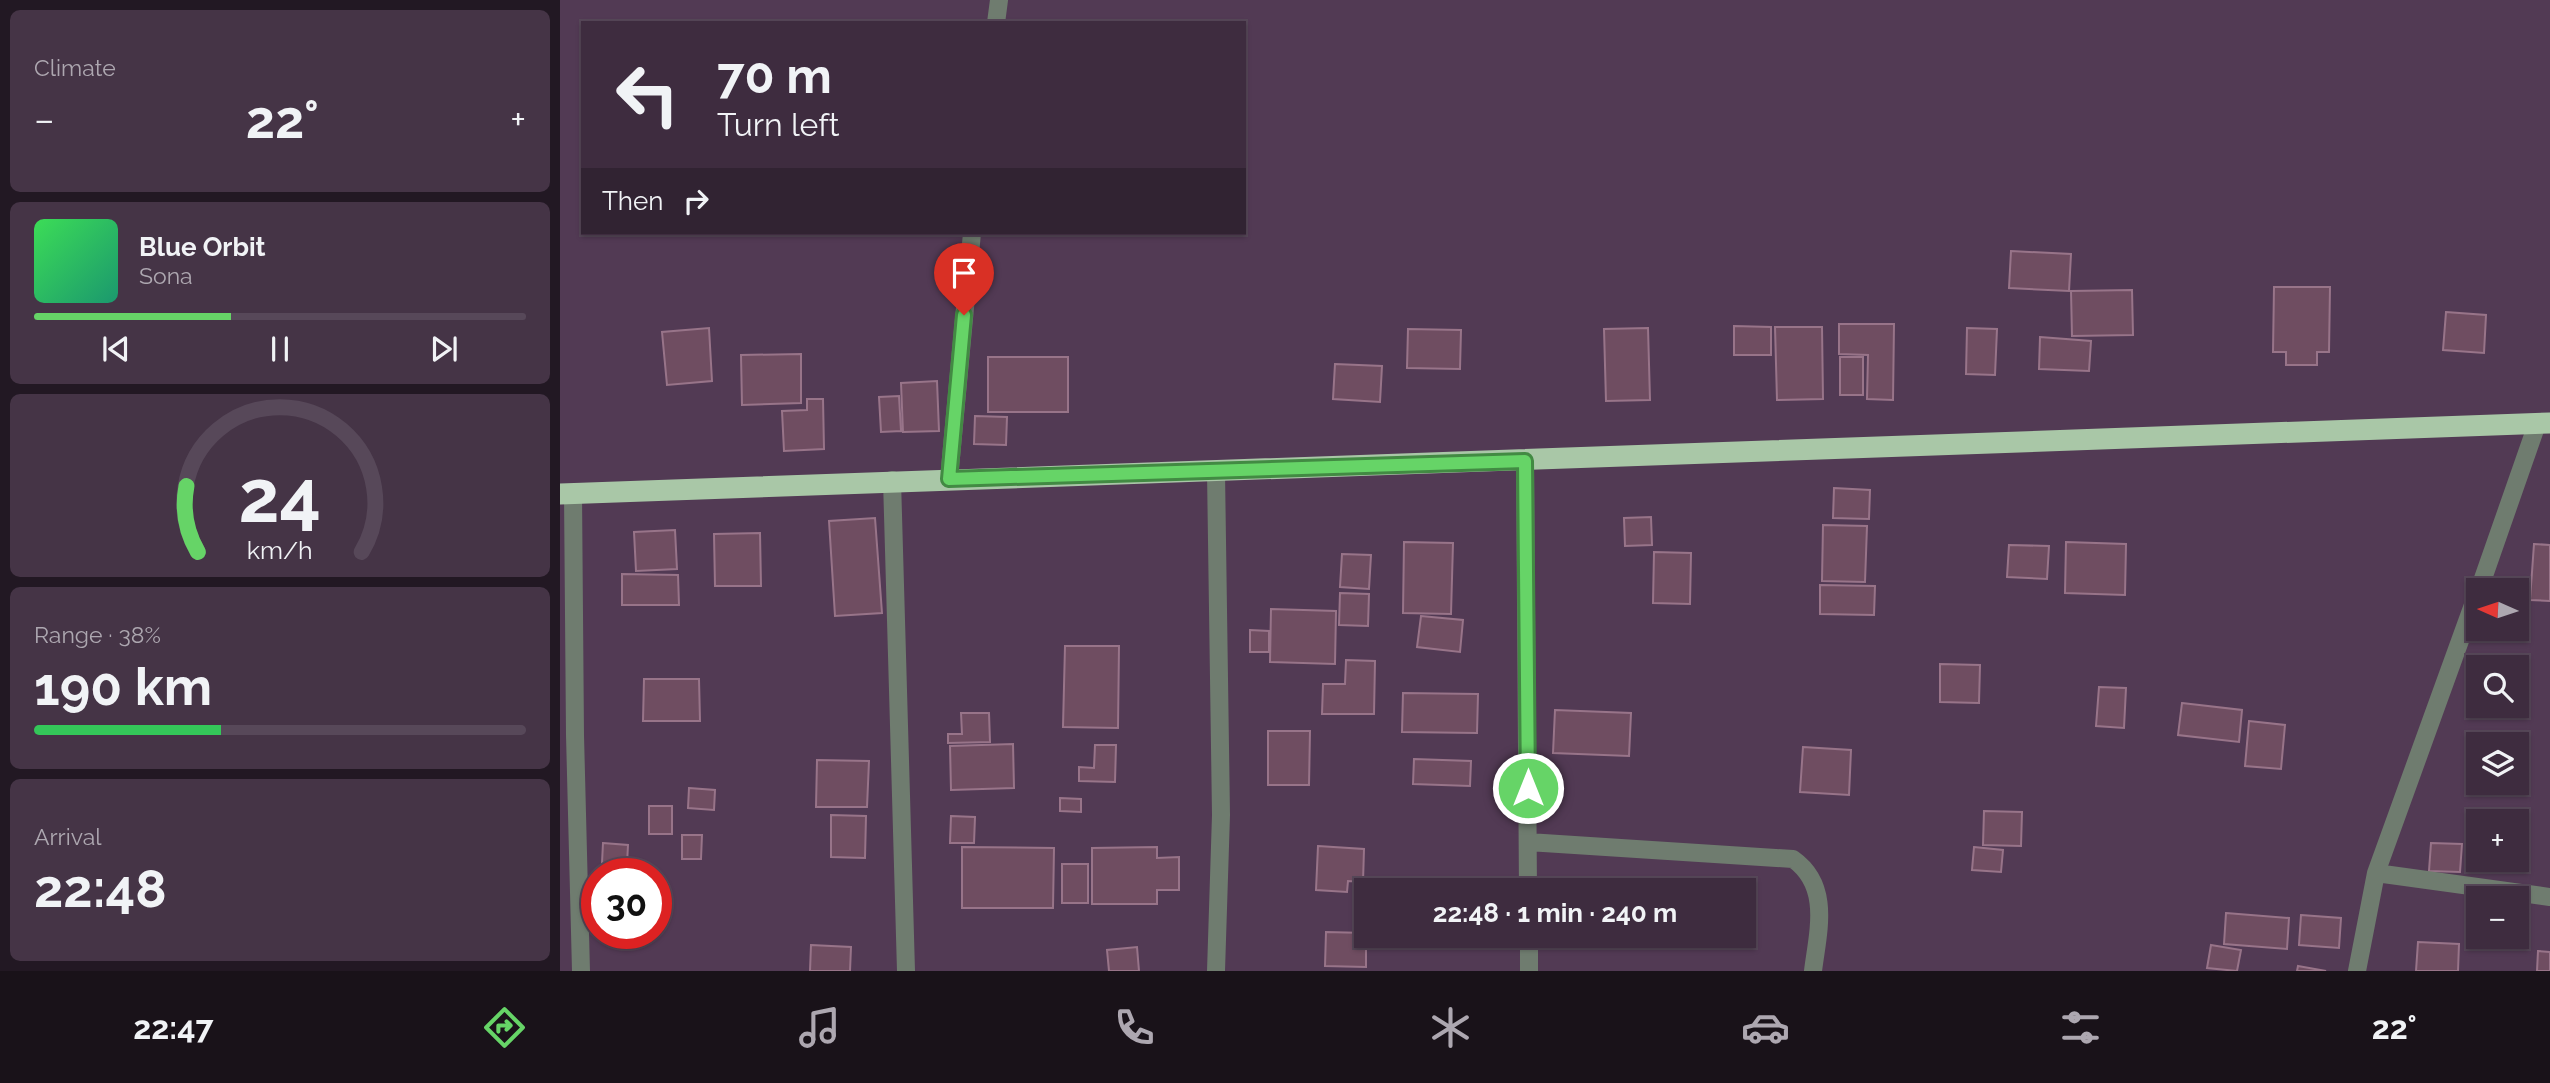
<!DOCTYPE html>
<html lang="en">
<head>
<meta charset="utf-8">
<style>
  :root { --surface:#3e2c3f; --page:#453446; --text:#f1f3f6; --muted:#ada7b0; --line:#574859; --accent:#66d467 }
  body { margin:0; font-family:Raleway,sans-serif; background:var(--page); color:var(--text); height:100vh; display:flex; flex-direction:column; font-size:26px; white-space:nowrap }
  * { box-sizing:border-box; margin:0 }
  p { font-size:23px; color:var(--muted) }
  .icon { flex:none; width:38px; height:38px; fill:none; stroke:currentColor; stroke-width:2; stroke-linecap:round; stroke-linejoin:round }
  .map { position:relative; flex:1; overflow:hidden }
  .panel { display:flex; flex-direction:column; gap:10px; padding:10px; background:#221823; width:560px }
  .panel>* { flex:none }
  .guide { position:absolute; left:21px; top:21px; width:665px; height:214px; border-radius:0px; box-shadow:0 2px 5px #0004,0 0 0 2px var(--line); background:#3e2c3f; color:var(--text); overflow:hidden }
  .needle { width:46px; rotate:273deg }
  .tools { position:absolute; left:1906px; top:578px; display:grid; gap:14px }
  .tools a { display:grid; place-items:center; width:63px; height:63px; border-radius:0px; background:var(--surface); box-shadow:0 2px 5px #0004,0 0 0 2px var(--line); font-size:35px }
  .speed { position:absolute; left:21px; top:858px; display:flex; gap:14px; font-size:35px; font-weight:700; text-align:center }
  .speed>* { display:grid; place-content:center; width:91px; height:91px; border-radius:50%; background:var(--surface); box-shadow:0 2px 5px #0004,0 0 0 2px var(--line); line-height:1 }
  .speed .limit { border:10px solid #d22; background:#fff; color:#111 }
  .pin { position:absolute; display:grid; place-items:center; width:60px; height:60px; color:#fff; margin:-72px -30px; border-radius:50% 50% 50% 0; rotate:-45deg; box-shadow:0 0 7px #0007 }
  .pin .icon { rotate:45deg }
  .me { position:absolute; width:77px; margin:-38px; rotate:0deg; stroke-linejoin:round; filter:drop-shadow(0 0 5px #0008) }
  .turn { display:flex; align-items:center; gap:24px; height:147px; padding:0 21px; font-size:32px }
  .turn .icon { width:91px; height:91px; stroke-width:2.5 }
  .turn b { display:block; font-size:49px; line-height:60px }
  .then { display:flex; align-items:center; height:66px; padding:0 21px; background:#0003; gap:14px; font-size:26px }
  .big { font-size:52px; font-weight:700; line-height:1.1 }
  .panel .widget { flex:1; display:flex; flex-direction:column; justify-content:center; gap:10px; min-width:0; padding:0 24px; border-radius:10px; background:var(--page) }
  .panel .dial { align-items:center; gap:0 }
  .dial svg { height:182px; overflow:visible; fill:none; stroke:var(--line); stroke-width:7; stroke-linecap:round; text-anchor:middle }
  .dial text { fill:var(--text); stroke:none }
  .song { display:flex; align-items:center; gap:21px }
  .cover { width:84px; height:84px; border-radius:10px; background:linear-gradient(135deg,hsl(130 70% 55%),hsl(160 70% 35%)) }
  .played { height:7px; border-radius:4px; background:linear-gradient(90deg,var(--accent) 40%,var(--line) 40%) }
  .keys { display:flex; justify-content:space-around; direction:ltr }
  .heat { display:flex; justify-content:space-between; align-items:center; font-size:38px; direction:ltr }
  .charge { height:10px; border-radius:5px; background:linear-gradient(90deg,#34c759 38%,var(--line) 0) }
  .trip { position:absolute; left:794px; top:878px; width:402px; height:70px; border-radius:0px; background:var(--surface); box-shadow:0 2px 5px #0004,0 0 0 2px var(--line); font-weight:700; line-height:70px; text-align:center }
  .dock { display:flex; height:112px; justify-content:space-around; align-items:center; background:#191219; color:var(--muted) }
  .dock .icon { width:49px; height:49px }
  .dock .active { color:var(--accent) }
  .dock b { font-size:32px; color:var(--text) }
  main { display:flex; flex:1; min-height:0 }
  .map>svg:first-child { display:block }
</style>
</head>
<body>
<main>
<section class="panel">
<div class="widget"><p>Climate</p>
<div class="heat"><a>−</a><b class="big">22°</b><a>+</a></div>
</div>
<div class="widget">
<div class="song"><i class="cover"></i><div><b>Blue Orbit</b><p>Sona</p></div></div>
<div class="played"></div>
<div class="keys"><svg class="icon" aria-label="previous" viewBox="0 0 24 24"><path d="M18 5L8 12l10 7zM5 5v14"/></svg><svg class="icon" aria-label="pause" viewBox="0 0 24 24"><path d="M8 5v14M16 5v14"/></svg><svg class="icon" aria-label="next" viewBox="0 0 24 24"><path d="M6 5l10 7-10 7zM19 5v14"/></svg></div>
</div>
<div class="widget dial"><svg viewBox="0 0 100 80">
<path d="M14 69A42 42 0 1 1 86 69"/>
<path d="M14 69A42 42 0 0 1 9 40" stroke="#66d467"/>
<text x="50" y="56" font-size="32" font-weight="700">24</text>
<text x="50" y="72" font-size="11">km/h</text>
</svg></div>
<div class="widget"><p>Range · 38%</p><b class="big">190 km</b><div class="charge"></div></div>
<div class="widget"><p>Arrival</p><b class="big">22:48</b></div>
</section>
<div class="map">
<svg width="1990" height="971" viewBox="0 0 1990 971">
  <rect width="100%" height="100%" fill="#523a54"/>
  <path fill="#6f4d61" stroke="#987489" stroke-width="2" d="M1451 251 1511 254 1509 291 1449 288Z
    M1714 287H1770L1769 352H1757V365H1726V352H1713Z
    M1572 290 1573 335 1512 336 1511 291Z
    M1886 312 1926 315 1924 353 1883 350Z
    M1279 324H1334L1333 400 1307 399 1308 355 1279 354Z
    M1174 326 1211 327V355H1174Z
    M1215 327H1262L1263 399 1217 400Z
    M149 328 152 381 107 385 102 332Z
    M1088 328 1090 400 1046 401 1044 329Z
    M1407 328 1437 329 1435 375 1406 374Z
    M848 329 901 330 900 369 847 368Z
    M1480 337 1531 341 1529 371 1479 369Z
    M241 354V403L182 405 181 355Z
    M428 357H508V412H428Z
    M1280 357H1303V395H1280Z
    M775 364 822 366 820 402 773 399Z
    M377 381 379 431 343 432 341 383Z
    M339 396 341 431 321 432 319 397Z
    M247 399H263L264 449 224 451 222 411 247 410Z
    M415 416 447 417 446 445 414 444Z
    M1274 488 1310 490 1309 519 1273 518Z
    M1091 517 1092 545 1065 546 1064 518Z
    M315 518 322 613 275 616 269 521Z
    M1263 525 1307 526 1305 582 1262 581Z
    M115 530 117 569 76 571 74 532Z
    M200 533 201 586H155L154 534Z
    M844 542 893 543 891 614 843 613Z
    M1506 542 1566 544 1565 595 1505 593Z
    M1974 544 1990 545V601L1970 600Z
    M1449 545 1489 546 1487 579 1447 577Z
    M1094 552 1131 553 1130 604 1093 603Z
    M782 554 811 555 809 589 780 587Z
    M62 574 118 575 119 605H62Z
    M1260 585 1315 586 1314 615 1260 614Z
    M780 593 809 594 808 626 779 625Z
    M711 609 776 611 775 664 710 662Z
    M861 616 903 620 900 652 857 647Z
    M690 630 709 631V652H690Z
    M505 646H559L558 728 503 727Z
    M786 660 815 661 814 714H762L763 684H785Z
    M1380 664 1420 665 1419 703 1380 702Z
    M84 679H139L140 721H83Z
    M1539 687 1566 688 1564 728 1536 726Z
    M843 693 918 694 917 733 842 732Z
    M1622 703 1682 710 1679 742 1618 735Z
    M995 710 1071 713 1069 756 993 753Z
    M401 713H429L430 742 388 743V734H402Z
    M1689 721 1725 725 1721 769 1685 766Z
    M708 731H750L749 785H708Z
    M453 744 454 788 391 790 390 746Z
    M535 745H556L555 782 519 781V767L534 768Z
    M1243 747 1291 750 1289 795 1240 792Z
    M854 759 911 761 910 786 853 784Z
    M257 760 309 761 307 807H256Z
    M129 788 155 790 154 810 128 808Z
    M500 798 521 799V812L500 811Z
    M89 806H112V834H89Z
    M1424 811 1462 812 1461 846 1423 845Z
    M271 815 306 816 305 858 271 857Z
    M391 816 415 817 414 843H390Z
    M122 835H142L141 859H122Z
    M43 843 68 845 67 864 42 863Z
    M1871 843 1902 844 1900 872 1869 871Z
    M758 846 804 849 803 882 788 881 787 892 756 890Z
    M402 847 494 848 493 908H402Z
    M597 847V858L619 857V890H597V904H532V848Z
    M1414 847 1443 850 1441 872 1412 870Z
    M502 864H528V903H502Z
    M1666 913 1729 918 1727 949 1664 944Z
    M1741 915 1781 918 1779 948 1739 945Z
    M766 932 806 933V967L765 966Z
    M1858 942 1899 944 1898 971H1856Z
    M251 945 291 947 290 971H250Z
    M1651 945 1681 950 1677 971 1647 968Z
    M577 947 579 971H549L547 950Z
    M1978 951 1990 952V971H1977Z
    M1738 966 1766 971H1737Z"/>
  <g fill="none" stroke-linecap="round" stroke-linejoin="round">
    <path stroke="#6f7c6f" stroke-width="18" d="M436 23 439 0
      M965 461 968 891
      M389 479 412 233
      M332 480 346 971
      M13 493 15 735 21 971
      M1919 590 1977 424
      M968 842 1233 859C1271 886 1258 931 1253 971
      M1816 873 1990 897
      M969 936V971
      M656 971 661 815 656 472
      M1797 971 1816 873 1918 591"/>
    <path stroke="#a9c7a7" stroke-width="21" d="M0 494 1990 423"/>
  </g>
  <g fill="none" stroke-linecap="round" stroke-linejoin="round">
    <defs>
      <path id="route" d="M404 315 389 479 965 461 968 788"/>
    </defs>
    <use href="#route" stroke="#428a43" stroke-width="18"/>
    <use href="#route" stroke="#66d467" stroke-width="12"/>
  </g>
</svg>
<div class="tools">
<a><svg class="needle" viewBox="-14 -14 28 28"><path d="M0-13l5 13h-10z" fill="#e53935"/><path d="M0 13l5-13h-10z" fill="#ada7b0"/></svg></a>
<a><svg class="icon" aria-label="search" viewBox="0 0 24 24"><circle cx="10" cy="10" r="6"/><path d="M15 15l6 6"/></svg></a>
<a><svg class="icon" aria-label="layers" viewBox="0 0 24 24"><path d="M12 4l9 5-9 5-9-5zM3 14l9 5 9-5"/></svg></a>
<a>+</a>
<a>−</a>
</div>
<div class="speed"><div class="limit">30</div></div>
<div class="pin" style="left:404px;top:315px;background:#d93025"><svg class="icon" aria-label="arrive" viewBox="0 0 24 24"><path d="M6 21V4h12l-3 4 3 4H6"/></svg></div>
<svg class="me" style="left:968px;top:788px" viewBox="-20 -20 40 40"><circle r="17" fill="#66d467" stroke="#fff" stroke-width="3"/><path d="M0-11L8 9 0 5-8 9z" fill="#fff"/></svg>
<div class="trip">22:48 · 1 min · 240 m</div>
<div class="guide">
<div class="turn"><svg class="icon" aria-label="left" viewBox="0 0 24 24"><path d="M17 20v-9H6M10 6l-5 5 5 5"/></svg><div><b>70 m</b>Turn left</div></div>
<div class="then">Then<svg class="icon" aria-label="right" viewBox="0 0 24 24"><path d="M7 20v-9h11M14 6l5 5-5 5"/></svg></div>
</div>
</div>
</main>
<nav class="dock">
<b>22:47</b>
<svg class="icon active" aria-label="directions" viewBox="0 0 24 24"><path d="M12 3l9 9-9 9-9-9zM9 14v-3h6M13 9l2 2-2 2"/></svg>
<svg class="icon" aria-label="music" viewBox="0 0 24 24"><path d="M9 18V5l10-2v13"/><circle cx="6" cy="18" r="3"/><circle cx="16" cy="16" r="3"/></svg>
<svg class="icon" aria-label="phone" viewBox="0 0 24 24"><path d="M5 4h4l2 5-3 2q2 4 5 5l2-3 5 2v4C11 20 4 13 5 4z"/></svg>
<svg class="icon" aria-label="climate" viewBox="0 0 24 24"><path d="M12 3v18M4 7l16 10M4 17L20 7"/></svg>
<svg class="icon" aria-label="car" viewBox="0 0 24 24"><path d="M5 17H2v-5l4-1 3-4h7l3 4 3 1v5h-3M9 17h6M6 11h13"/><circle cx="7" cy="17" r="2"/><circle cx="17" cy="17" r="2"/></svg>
<svg class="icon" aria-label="filters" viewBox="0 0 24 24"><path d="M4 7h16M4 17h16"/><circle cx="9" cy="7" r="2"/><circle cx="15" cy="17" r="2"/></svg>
<b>22°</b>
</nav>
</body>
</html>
